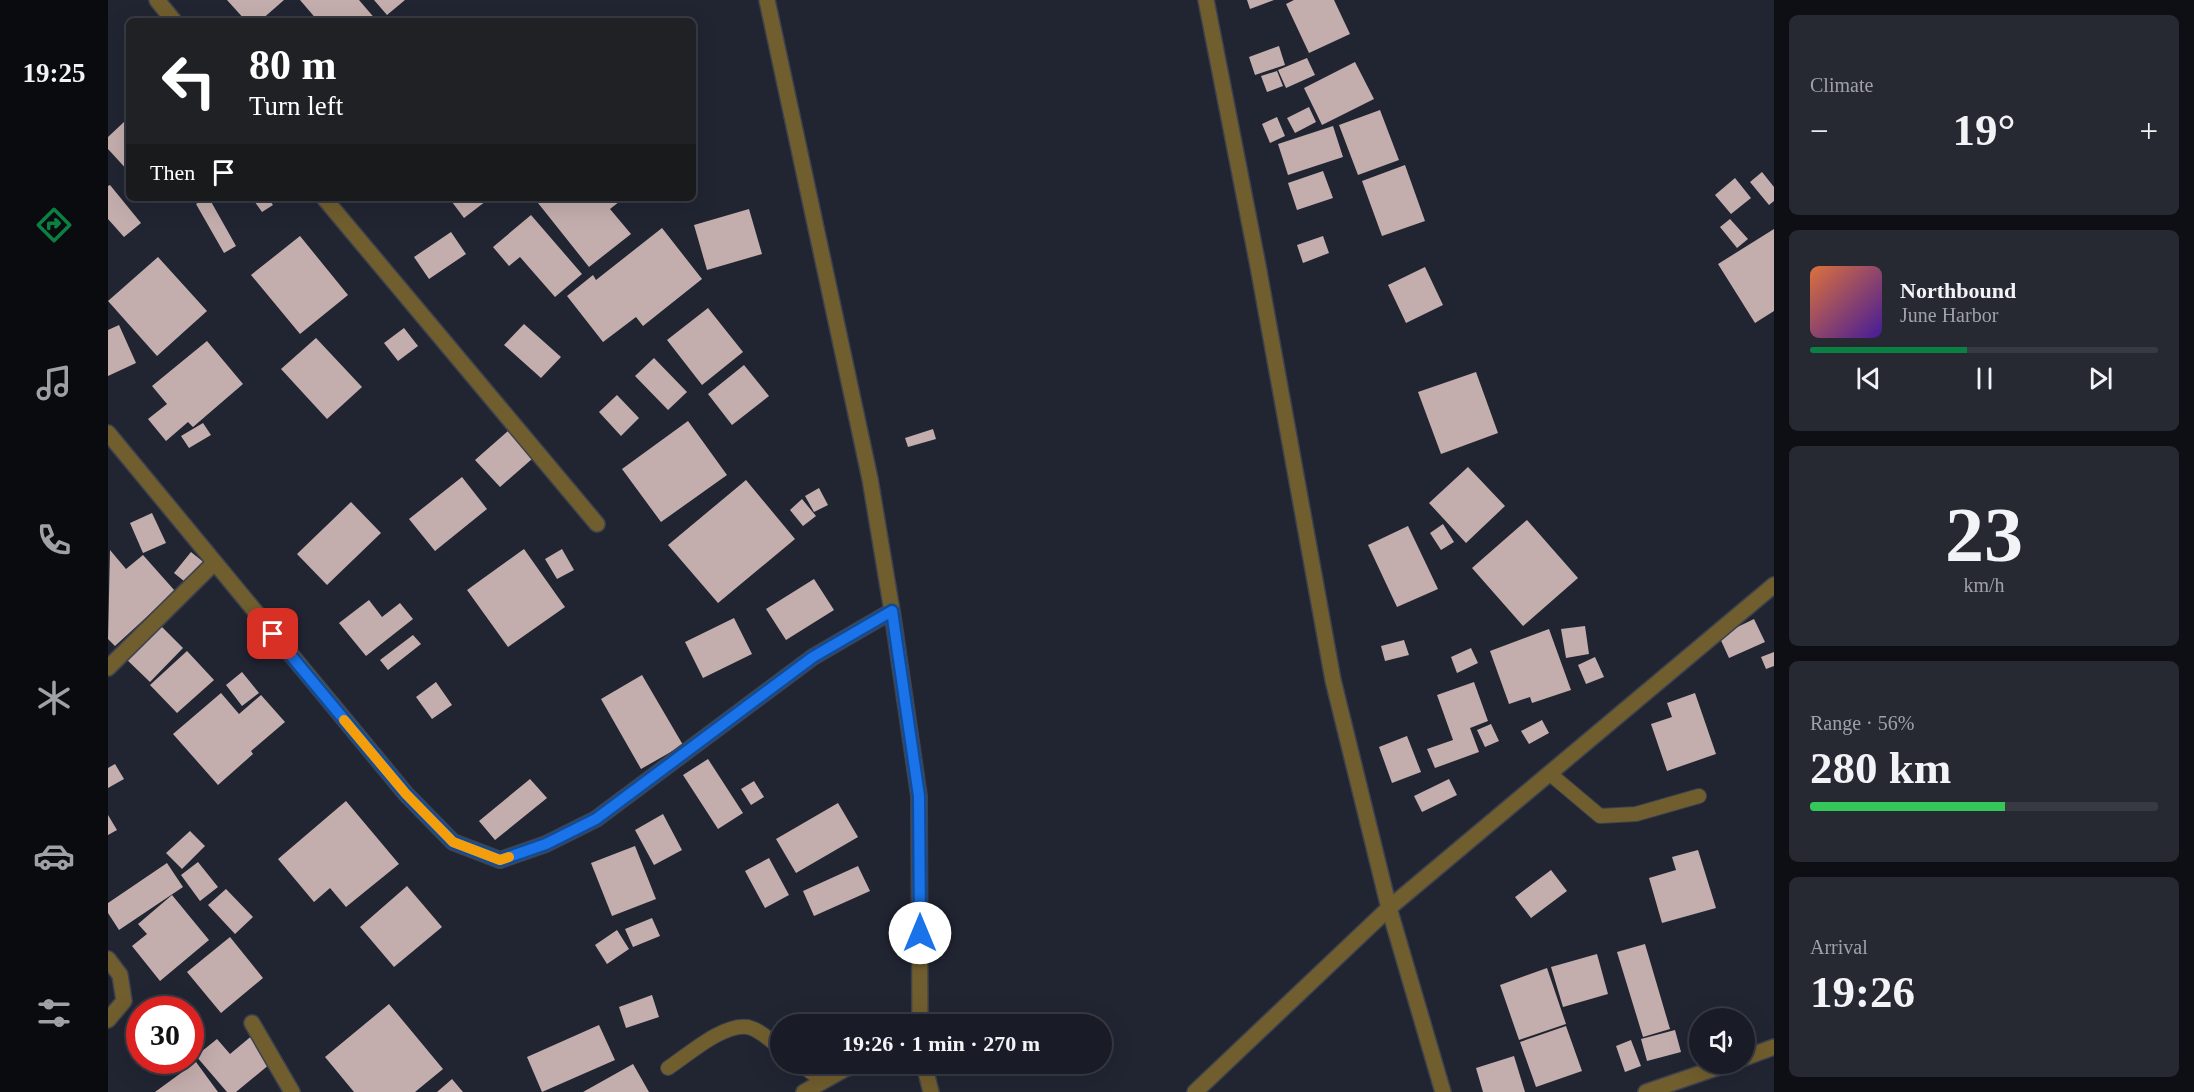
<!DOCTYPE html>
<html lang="en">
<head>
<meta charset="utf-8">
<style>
  :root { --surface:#191c26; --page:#262932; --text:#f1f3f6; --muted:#9fa1a7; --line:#373a43; --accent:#0b8043 }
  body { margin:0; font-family:Georgia,serif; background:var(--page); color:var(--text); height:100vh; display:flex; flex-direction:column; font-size:22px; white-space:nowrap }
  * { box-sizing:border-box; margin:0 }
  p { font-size:20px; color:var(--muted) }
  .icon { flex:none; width:33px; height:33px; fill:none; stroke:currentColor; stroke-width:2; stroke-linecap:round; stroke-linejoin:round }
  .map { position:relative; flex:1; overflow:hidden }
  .panel { display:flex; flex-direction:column; gap:15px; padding:15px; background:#0e0f15; width:420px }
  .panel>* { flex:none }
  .banner { position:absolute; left:18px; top:18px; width:570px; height:183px; border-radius:9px; box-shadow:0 6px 24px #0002,0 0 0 2px var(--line); background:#202124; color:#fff; overflow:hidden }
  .controls { position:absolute; left:1581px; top:1008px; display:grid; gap:12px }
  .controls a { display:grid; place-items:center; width:66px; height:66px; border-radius:50%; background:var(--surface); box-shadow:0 6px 24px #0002,0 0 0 2px var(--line); font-size:30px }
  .speed { position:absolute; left:18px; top:996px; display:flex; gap:12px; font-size:30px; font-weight:700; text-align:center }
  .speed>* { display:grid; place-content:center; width:78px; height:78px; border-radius:50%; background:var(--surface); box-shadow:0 6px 24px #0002,0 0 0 2px var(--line); line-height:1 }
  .speed .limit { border:9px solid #d22; background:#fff; color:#111 }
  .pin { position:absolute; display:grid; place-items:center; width:51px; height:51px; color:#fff; margin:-26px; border-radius:12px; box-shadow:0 3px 9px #0006 }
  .me { position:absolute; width:66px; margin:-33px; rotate:0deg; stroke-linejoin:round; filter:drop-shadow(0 0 4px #0008) }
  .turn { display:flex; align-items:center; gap:21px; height:126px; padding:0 24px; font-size:27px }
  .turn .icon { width:78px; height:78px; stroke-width:2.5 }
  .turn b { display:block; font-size:42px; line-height:51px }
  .then { display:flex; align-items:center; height:57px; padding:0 24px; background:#0003; gap:12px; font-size:22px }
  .big { font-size:45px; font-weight:600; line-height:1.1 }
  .panel .widget { flex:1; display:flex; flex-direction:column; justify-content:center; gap:9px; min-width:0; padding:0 21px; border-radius:9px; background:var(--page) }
  .panel .dial { align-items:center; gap:0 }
  .dial b { font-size:78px; line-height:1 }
  .song { display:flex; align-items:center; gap:18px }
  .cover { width:72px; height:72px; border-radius:9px; background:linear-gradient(135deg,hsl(20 70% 55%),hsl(260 70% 35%)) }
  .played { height:6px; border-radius:3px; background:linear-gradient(90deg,var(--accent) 45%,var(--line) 45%) }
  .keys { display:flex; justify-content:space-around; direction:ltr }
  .heat { display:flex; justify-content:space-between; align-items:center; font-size:33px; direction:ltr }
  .charge { height:9px; border-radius:4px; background:linear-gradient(90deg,#34c759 56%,var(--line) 0) }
  .trip { position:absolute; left:662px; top:1014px; width:342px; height:60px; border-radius:30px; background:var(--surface); box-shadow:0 6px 24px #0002,0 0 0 2px var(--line); font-weight:600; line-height:60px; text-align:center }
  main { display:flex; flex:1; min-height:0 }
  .tabs { display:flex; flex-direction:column; width:108px; justify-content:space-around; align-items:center; background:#0a0b0f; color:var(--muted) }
  .tabs .icon { width:42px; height:42px }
  .tabs .on { color:var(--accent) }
  .tabs b { font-size:27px; color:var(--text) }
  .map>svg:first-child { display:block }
</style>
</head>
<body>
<main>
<nav class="tabs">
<b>19:25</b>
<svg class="icon on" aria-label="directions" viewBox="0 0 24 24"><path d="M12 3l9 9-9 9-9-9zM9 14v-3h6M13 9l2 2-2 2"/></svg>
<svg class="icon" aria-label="music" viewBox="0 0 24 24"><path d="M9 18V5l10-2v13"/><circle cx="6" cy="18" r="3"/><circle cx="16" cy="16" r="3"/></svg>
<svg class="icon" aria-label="phone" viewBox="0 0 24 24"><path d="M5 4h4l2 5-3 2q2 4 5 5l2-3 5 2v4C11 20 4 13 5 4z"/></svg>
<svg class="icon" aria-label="climate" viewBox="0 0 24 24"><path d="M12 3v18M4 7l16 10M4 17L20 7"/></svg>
<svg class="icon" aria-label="car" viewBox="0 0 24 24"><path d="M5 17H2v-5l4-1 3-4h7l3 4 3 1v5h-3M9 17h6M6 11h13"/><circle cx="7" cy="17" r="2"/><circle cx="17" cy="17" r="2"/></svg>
<svg class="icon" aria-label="filters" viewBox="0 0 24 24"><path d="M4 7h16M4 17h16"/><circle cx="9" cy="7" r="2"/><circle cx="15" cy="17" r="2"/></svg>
</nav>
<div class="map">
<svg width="1666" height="1092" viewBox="0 0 1666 1092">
  <rect width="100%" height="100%" fill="#212532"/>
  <path fill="#c4aead" d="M119 0H176L152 21H138Z
    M192 0H251L269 21H210Z
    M266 0H297L279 15Z
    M1139 0H1166L1142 9Z
    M1186 0H1226L1242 34 1201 53 1178 4Z
    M1171 46 1177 65 1147 75 1141 57Z
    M1199 58 1207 75 1178 88 1170 70Z
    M1247 62 1266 99 1214 125 1196 88Z
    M1169 71 1175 86 1159 92 1153 76Z
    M1201 107 1208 122 1187 133 1179 118Z
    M1272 110 1291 160 1250 175 1231 125Z
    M1169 117 1177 136 1162 143 1154 124Z
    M17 121 21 125V172L0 149V137Z
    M1225 126 1235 157 1180 175 1170 144Z
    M1297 165 1317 221 1274 236 1254 181Z
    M1215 171 1225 198 1189 210 1180 183Z
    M1654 172 1666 187V201L1661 205 1642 182Z
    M1627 178 1643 198 1623 214 1607 195Z
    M2 185 33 223 16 237 0 219V186Z
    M98 198H101L128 246 116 253 88 204Z
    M144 198H160L165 205 154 212Z
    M341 198H382L356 218Z
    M437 198H516L502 209 523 234 481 267 430 203Z
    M641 209 654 254 599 270 586 225Z
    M423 215 474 274 447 297 412 257 401 266 385 247Z
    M1622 219 1640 239 1629 248 1612 227Z
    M554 228 594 279 535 326 528 317 495 342 459 296 485 275 488 280Z
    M1666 229V311L1647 323 1610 264Z
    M343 232 358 254 321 279 306 257Z
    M192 236 240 295 192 334 143 275Z
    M1215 236 1221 253 1195 263 1189 245Z
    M50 257 99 311 49 356 0 301Z
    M1317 267 1335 305 1298 323 1280 285Z
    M600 308 635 352 594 385 559 340Z
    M416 324 453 357 433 378 396 345Z
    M11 325 28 363 0 376V330Z
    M296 328 310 346 290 361 276 343Z
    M208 338 254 387 219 419 173 369Z
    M99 341 135 384 85 427 80 422 58 441 40 419 59 404 44 386Z
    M546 358 579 392 560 410 527 376Z
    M636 365 661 396 624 425 600 394Z
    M1368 372 1390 433 1333 454 1310 392Z
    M509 395 531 418 513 436 491 412Z
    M580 421 619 475 553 522 514 469Z
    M95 423 103 435 81 448 73 436Z
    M825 429 828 439 800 447 797 438Z
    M400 431 424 459 392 487 367 460Z
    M1360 467 1397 506 1358 543 1321 503Z
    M354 477 379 509 327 551 301 519Z
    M638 480 687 539 610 603 560 545Z
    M711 488 720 505 706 512 697 496Z
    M694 499 708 516 695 526 682 510Z
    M243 502 273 533 219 585 189 554Z
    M44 513 58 543 35 553 22 523Z
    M1419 520 1470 578 1415 626 1364 568Z
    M1335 524 1346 542 1333 550 1322 533Z
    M1300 526 1330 589 1289 607 1260 545Z
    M416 549 457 607 400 647 359 590Z
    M454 549 466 570 449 579 437 559Z
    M2 550 18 569 35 555 67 591 7 646 0 639Z
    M83 552 98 564 81 585 66 573Z
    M706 579 726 610 678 640 658 609Z
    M261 600 274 617 292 603 305 619 258 656 231 623Z
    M626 618 644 654 595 678 577 642Z
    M1646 619 1657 642 1621 658 1611 636Z
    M48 621 75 648 42 682 15 656Z
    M1477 626 1481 654 1458 658 1453 629Z
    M1441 629 1463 690 1424 703 1422 697 1401 704 1382 651Z
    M305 635 313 644 280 670 272 660Z
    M1296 640 1301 655 1277 661 1273 646Z
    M1363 648 1370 663 1349 673 1343 657Z
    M79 651 106 680 69 713 42 685Z
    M1666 652V666L1658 669 1653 657Z
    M1487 657 1496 677 1478 684 1470 665Z
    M134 672 151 693 134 706 118 685Z
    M534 675 575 745 533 769 493 699Z
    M328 682 344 705 324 719 308 697Z
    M1366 682 1380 721 1362 728 1371 752 1327 768 1319 749 1345 740 1329 695Z
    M113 693 131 714 153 695 177 722 143 751 145 754 110 785 65 734Z
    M1587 693 1608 754 1559 771 1543 724 1564 717 1559 703Z
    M1434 720 1441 733 1421 744 1413 731Z
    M1383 724 1391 741 1377 747 1369 730Z
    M1299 736 1313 772 1284 783 1271 747Z
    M600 759 635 813 610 829 575 775Z
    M7 764 16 779 0 788V768Z
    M422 779 439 798 387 840 371 821Z
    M1341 779 1349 795 1314 812 1306 796Z
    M646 781 656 797 643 805 633 789Z
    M238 801 291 864 238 907 222 888 206 902 170 859Z
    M730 803 750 837 688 873 668 839Z
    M555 814 574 850 546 865 527 830Z
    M0 815 9 830 0 835Z
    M82 831 97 846 74 869 58 853Z
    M527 846 548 899 504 916 483 863Z
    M1590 850 1608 908 1554 923 1541 878 1568 870 1564 857Z
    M661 858 681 895 657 908 637 871Z
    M90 862 110 887 92 901 73 875Z
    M59 863 75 887 11 930 0 913V903Z
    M750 866 762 891 706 916 695 891Z
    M1443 870 1459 891 1423 918 1407 897Z
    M299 886 334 927 286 967 252 927Z
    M118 889 145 917 127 934 100 905Z
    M64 895 101 940 52 981 24 946 39 934 30 924Z
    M544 918 552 936 525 947 517 929Z
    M509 930 521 949 499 964 487 945Z
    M122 937 155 978 113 1013 79 972Z
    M1537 944 1562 1029 1535 1037 1509 952Z
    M1489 954 1500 994 1455 1007 1443 967Z
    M1439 968 1458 1024 1411 1040 1392 985Z
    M544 995 551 1017 518 1028 511 1007Z
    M281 1004 335 1069 307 1092H246L217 1057Z
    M491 1025 507 1060 434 1092 419 1057Z
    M1458 1026 1474 1071 1428 1087 1412 1042Z
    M1567 1030 1573 1052 1539 1061 1533 1039Z
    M146 1034 168 1059 128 1092H119L88 1056 109 1039 122 1054Z
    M1523 1040 1533 1066 1517 1072 1508 1046Z
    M1406 1056 1417 1092H1375L1368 1068Z
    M88 1062 110 1092H47Z
    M525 1064 541 1092H475Z
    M344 1079 355 1092H329Z"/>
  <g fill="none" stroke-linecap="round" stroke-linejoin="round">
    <defs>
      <path id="lane" d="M1441 773 1492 816 1528 814 1591 796
        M692 1064 715 1081
        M560 1068C580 1055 615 1023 640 1027 652 1030 662 1040 672 1048"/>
      <path id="street" d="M49 0 66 21
        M659 0 762 479 784 611 811 796 812 1024
        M1098 0 1150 266 1225 680 1281 908 1666 585
        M216 198 489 524
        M0 433 298 794 345 842 392 860 438 844 488 819 705 657 784 611
        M0 668 106 563
        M0 959 12 975 16 1001 0 1020
        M144 1023 184 1092
        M1636 1058 1666 1047
        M816 1064 823 1092
        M696 1092 737 1069 753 1064
        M1087 1092 1281 908 1335 1092
        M1538 1092 1620 1064"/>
    </defs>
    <use href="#lane" stroke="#3e424f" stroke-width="16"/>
    <use href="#street" stroke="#3e424f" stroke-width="18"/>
    <use href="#lane" stroke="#715e2e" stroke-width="14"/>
    <use href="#street" stroke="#715e2e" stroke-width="15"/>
  </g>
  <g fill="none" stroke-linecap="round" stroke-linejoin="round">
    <defs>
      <path id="route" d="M165 634 298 794 345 842 392 860 438 844 488 819 705 657 784 611 811 796 812 933"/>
    </defs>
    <use href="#route" stroke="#114b97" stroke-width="15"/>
    <use href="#route" stroke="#1a73e8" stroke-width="10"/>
    <path stroke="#f59e0b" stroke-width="10" d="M236 720 298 794 345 842 392 860 401 857"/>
  </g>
</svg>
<div class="controls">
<a><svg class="icon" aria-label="sound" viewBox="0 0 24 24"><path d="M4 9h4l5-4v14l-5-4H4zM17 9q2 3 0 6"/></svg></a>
</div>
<div class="speed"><div class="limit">30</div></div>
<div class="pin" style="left:165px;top:634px;background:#d93025"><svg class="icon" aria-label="arrive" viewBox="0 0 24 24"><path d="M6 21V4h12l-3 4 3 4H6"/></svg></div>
<svg class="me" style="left:812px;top:933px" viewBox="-20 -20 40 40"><circle r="19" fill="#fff"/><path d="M0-13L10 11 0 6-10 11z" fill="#1a73e8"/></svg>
<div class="trip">19:26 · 1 min · 270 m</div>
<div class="banner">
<div class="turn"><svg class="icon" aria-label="left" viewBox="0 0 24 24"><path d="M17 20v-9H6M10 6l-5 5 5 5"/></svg><div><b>80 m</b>Turn left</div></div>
<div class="then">Then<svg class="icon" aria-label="arrive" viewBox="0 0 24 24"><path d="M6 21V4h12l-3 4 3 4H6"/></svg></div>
</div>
</div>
<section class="panel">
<div class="widget"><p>Climate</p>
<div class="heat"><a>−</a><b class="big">19°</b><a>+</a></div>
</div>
<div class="widget">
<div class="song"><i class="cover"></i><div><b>Northbound</b><p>June Harbor</p></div></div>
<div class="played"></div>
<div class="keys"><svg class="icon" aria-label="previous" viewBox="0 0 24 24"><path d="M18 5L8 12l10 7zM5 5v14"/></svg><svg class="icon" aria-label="pause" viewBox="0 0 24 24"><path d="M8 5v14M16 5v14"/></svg><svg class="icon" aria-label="next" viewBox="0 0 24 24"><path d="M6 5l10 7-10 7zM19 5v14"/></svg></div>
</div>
<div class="widget dial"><b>23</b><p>km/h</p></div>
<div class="widget"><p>Range · 56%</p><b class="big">280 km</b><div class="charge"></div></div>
<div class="widget"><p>Arrival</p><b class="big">19:26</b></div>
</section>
</main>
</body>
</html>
